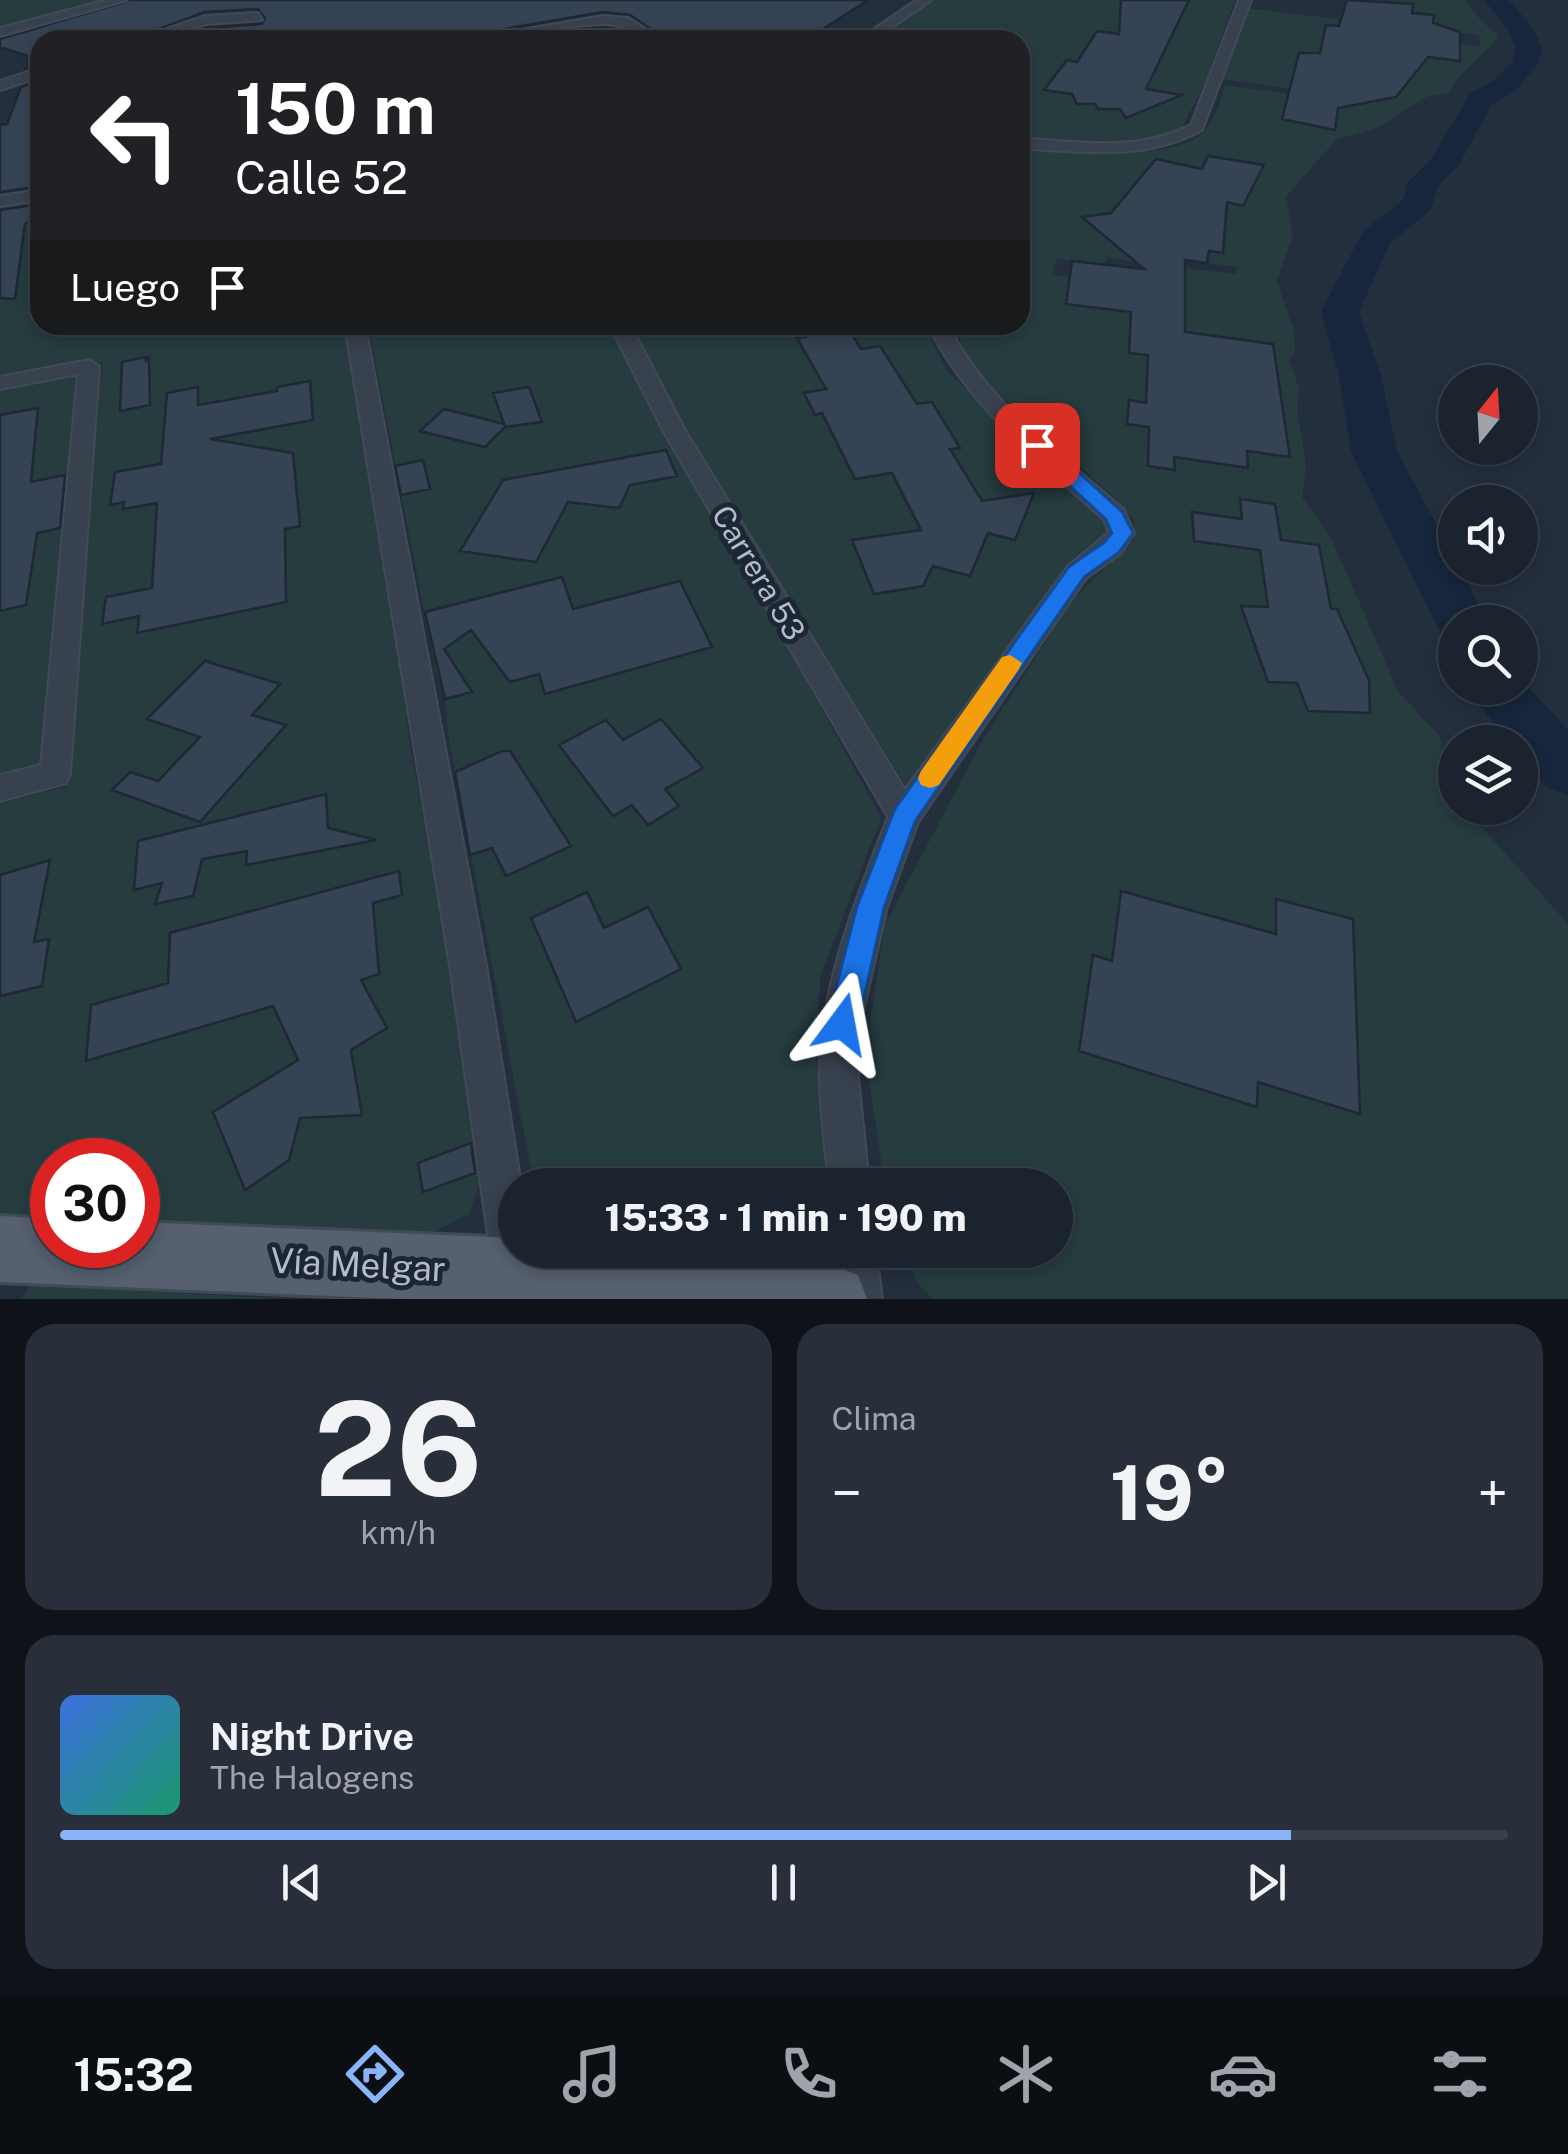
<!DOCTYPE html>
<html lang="es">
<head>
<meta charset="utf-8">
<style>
  :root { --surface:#1b232e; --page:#282f3a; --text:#f1f3f6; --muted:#a0a4aa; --line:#39404a; --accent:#8ab4f8 }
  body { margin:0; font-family:"Public Sans",sans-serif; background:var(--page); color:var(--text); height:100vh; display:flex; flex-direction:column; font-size:38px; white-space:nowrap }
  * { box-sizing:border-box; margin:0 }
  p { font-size:32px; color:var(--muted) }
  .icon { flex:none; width:55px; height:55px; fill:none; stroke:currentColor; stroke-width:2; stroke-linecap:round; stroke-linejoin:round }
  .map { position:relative; height:1299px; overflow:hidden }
  .panel { display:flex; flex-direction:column; gap:25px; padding:25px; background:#0f1319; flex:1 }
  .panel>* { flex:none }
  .guide { position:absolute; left:30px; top:30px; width:1000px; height:305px; border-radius:30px; box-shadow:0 5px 15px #0003,0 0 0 2px var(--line); background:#202124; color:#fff; overflow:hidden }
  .needle { width:65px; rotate:18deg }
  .fabs { position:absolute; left:1438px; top:365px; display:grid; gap:20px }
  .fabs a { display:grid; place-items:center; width:100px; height:100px; border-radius:50%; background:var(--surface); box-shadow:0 5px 15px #0003,0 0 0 2px var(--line); font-size:50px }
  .speed { position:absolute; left:30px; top:1138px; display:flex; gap:20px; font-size:50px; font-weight:700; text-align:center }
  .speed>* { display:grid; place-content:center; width:130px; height:130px; border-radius:50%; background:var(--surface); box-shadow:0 5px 15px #0003,0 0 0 2px var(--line); line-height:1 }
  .speed .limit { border:15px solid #d22; background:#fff; color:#111 }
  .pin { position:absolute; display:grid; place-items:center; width:85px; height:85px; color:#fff; margin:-42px; border-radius:20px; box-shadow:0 5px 15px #0006 }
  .me { position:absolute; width:110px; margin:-55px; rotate:13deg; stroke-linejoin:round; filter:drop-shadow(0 0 8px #0008) }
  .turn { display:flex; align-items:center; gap:35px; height:210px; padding:0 40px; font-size:45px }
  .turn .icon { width:130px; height:130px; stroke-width:2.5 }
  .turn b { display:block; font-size:70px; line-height:85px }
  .then { display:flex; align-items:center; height:95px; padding:0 40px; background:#0003; gap:20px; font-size:38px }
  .big { font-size:75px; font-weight:800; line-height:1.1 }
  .panel .tile { flex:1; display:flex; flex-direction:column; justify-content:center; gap:15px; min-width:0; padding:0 35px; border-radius:30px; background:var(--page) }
  .panel .dial { align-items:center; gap:0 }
  .dial b { font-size:130px; line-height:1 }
  .song { display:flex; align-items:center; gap:30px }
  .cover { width:120px; height:120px; border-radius:15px; background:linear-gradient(135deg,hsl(220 70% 55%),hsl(160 70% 35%)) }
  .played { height:10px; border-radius:5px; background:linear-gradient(90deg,var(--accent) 85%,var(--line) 85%) }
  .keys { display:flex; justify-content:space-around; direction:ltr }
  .heat { display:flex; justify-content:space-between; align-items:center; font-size:55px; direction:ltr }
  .panel .tiles { flex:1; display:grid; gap:25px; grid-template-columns:1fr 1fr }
  .tile:last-child { grid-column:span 2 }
  .trip { position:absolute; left:498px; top:1168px; width:575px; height:100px; border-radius:50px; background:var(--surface); box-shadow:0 5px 15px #0003,0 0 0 2px var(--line); font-weight:800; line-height:100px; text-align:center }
  .dock { display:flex; height:160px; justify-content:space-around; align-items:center; background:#0b0e12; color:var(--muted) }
  .dock .icon { width:70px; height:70px }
  .dock .current { color:var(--accent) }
  .dock b { font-size:45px; color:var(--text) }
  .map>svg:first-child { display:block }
</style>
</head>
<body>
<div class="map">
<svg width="1568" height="1299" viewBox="0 0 1568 1299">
  <rect width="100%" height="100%" fill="#242f3e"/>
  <path fill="#263c3f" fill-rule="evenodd" d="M0 0H112L0 27Z
    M931 0H1235L1206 81 1180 132 1146 142 1020 139V40H871Z
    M1383 0H1465C1473 12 1484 24 1498 35 1486 57 1459 70 1449 93L1428 96 1377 128 1336 140 1286 197 1293 236 1277 281 1294 331 1295 351 1289 361 1300 390 1297 408 1306 466 1302 497 1332 540 1399 693 1439 735 1455 782V808H1465L1568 924V1299H933L919 1285 902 1250H1055V1185H885L865 1055 885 925 981 743 1072 600 1133 541 1134 520 1114 497 969 368 955 325H1020V146C1064 147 1170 164 1202 133 1216 120 1219 103 1225 85L1361 104 1396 97 1404 87 1314 92 1215 78 1245 8 1338 19 1337 26 1326 25 1324 39 1459 61 1457 44 1480 46 1479 35 1446 31V25L1433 23V15L1412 13 1413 4ZM1133 217 1223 252 1209 251 1207 263 1237 267 1236 274 1185 268ZM1106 258 1184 268 1185 298H1089L1088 307 1067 304 1070 277 1053 275 1056 259 1105 264ZM1185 332 1273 343 1278 380 1171 392 1146 389 1148 355 1129 353 1130 333ZM1189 400 1284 413 1289 456 1247 451V468L1174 457V470L1148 466 1149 427 1128 424 1129 401 1188 409ZM1241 499 1275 504 1281 540 1309 601 1266 595 1260 550 1194 541 1192 512 1242 519ZM1242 607 1370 713 1308 711 1297 683 1268 682ZM1277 899 1353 919 1360 1114 1258 1082 1256 1106 1079 1051 1093 956 1112 961 1276 934Z
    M40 198V325H347L388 574 411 751 449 947 483 1170 470 1213 424 1237 138 1221V1160H52V1216L0 1214V804L67 786 91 437 103 362 0 380V204Z
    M368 325H614L881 818 821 974 815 1046 833 1185H534L448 733 445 699 436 671Z
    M628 325H924L947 371 1110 528 1075 557 906 786 723 494Z
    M77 373 41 765 0 776V388Z
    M32 1284 279 1299H21Z"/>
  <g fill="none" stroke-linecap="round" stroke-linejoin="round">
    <path fill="#17263c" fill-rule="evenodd" d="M1484 0H1509L1532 27 1542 48 1538 64 1514 92 1491 105 1459 165 1439 185 1430 211 1390 243 1359 312 1381 376 1397 451 1455 559V568H1459L1489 622H1455V639L1443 636 1435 622 1351 451 1339 376 1321 312 1363 231 1403 200 1408 182 1431 160 1470 94 1494 80 1512 62 1516 48 1508 29Z
      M1520 678 1568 730V795L1546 787 1520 756V742H1508L1467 688H1520Z"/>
  </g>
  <path fill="#364354" stroke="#1f2835" stroke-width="2.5" d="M131 0H868L806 40H667L630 15 603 12 463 36 460 40H167L207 28 262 24 265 18 258 9 204 12 131 40H40V65L27 68 31 57 0 47V39Z
    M1121 0H1189L1146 89 1182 95 1126 118 1120 109H1098L1095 104H1077L1072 94 1044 90 1067 60 1077 62 1097 31 1119 34Z
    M1347 0 1413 4 1412 13 1434 15 1433 23 1460 32V61L1428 57 1396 97 1338 108 1335 130 1282 119 1299 53H1320L1326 25 1339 26Z
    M604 28 644 40H509L569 31Z
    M40 81V186L0 192V125L7 124 21 87Z
    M1208 156 1264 165 1243 206 1227 202 1223 253 1209 251 1207 263 1185 260V332L1273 344 1290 457 1247 451 1248 468 1174 457 1175 470 1148 466 1149 427 1127 424 1129 400 1146 403 1148 355 1129 353 1131 312 1066 304 1072 261 1144 269 1082 217 1111 213 1156 159 1202 169Z
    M40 204V215L25 224 15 299 0 298V210Z
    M849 330 861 349 880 346 917 404 932 402 960 448 950 449 982 501 1034 493 1015 540 988 533 970 576 933 566 923 586 874 594 852 540 921 530 892 473 855 479 822 413 815 415 804 393 826 389 797 338Z
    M146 357V361L149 358 150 405 120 411 122 362Z
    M310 381 313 420 210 439 293 453 300 526 285 529 286 602 137 633 139 616 102 624 106 597 152 588 157 503 123 509 124 502 110 505 115 472 161 464 167 393 198 387V405L277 391V387Z
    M529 387 542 422 505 427 485 447 420 431 444 409 504 424 493 393Z
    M38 408 31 482 65 475 60 528 37 533 26 605 0 611V415Z
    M666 450 677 476 630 485 619 508 568 502 536 562 460 551 503 480Z
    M423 460 430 489 401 495 395 466Z
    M1240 499 1275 504 1281 540 1319 545 1331 609H1337L1369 680 1370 713 1308 711 1297 683 1268 682 1241 606 1268 607 1260 550 1194 541 1192 512 1242 519Z
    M562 577 573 609 680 581 712 647 545 694 539 674 510 682 471 630 444 649 472 692 445 699 425 612Z
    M205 661 280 684 252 715 286 725 200 822 112 790 130 772 158 781 200 737 147 719Z
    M661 719 703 768 665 789 679 806 648 825 632 805 613 816 559 745 606 720 623 740Z
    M502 751H510L571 846 506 876 492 848 470 855 455 772Z
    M326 794 328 828 376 840 246 865 247 851 202 859 193 896 155 904 162 883 134 890 138 841Z
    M50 860 34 942 49 939 42 986 0 996V875Z
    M399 871 402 895 373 903 379 974 361 980 387 1028 351 1050 362 1115 300 1118 289 1160 245 1190 213 1112 298 1060 273 1006 86 1061 91 1005 168 983 170 933Z
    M1121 891 1276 934V899L1353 919 1360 1114 1258 1082 1257 1107 1079 1051 1093 955 1112 961Z
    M587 892 604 928 648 907 681 969 576 1022 531 918Z
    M471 1143 475 1173 423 1192 418 1163Z"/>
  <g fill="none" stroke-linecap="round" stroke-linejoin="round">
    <defs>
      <path id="street" d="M107 0H127L0 36V28Z
        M917 0H931L873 40H858Z
        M1239 0H1251L1202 130C1147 161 1081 152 1020 148V138C1076 142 1139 152 1191 125Z
        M258 13 262 20 206 24 154 40H135L205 16Z
        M603 16 628 18 663 40C641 40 627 23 604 24 557 25 511 40 464 40Z
        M40 68V77L0 90V81Z
        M40 190V200L0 206V196Z
        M345 325H365L486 965 521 1185H515V1250H532L535 1271 529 1286 514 1292 499 1286 493 1271 450 965Z
        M610 325H630L686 432 905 790 1068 566 1109 532 1104 520C1039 459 968 407 928 325H948C987 404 1060 453 1124 510L1134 533 1121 553 1086 578 918 822 887 907 860 1024 858 1077 869 1185H829C826 1149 820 1113 820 1077 819 988 856 899 888 817L664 432Z
        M89 360 99 366 70 774 66 783 0 801V775L41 765 78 374 0 389V377Z
        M834 1250H876L882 1299H838Z"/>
      <path id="primary" d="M0 1216 52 1219V1245H138V1222L514 1238 515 1250H653L834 1266 858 1275 867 1299H401L0 1282Z"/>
    </defs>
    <use href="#street" stroke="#414a57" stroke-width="4"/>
    <use href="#primary" stroke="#414a57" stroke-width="6"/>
    <use href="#street" fill="#38414e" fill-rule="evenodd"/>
    <use href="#primary" fill="#56606e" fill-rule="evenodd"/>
  </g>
  <path fill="#1a73e8" stroke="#114b97" stroke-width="2.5" d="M1037 439 1044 441 1122 512 1133 533 1119 552 1084 577 915 821 884 907 858 1024 853 1034 842 1038 832 1034 827 1024 857 907 895 809 1069 567 1105 542 1112 533 1106 519 1030 449 1028 445Z"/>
  <path fill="#f59e0b" d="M1010 655 1022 663 1019 669 939 785 930 788 921 785 918 778 921 771 1002 657Z"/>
  <g text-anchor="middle" stroke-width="10" stroke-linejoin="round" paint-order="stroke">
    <g font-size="30" fill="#b4bcc9" stroke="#1d2633">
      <text transform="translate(758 573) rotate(59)" y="10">Carrera 53</text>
    </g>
    <g font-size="35" fill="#b4bcc9" stroke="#1d2633">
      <text transform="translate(358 1265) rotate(3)" y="12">Vía Melgar</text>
    </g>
  </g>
</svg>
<div class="fabs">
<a><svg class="needle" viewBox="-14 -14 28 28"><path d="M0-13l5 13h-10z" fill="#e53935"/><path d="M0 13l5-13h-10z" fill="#a0a4aa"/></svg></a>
<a><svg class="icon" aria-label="sound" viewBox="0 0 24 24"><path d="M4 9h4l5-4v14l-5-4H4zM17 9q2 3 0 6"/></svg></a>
<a><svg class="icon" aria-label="search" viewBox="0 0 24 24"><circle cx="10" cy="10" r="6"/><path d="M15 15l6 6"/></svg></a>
<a><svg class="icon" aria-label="layers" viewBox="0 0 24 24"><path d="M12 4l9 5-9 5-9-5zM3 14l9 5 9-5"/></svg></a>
</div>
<div class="speed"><div class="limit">30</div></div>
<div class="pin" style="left:1037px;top:445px;background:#d93025"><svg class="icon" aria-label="arrive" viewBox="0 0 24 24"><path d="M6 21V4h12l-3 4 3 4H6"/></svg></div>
<svg class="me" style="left:842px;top:1024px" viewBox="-20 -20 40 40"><path d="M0-17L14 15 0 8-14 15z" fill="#1a73e8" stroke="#fff" stroke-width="4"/></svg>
<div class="trip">15:33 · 1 min · 190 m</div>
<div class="guide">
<div class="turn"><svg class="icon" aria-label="left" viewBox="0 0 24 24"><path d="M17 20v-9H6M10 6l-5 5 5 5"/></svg><div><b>150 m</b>Calle 52</div></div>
<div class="then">Luego<svg class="icon" aria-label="arrive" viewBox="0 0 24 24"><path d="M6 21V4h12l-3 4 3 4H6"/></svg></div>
</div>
</div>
<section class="panel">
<div class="tiles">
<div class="tile dial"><b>26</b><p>km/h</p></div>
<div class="tile"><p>Clima</p>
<div class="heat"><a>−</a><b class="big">19°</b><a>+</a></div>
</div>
<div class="tile">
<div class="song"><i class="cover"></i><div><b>Night Drive</b><p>The Halogens</p></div></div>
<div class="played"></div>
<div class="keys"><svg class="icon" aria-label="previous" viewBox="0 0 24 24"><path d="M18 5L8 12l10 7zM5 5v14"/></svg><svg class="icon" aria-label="pause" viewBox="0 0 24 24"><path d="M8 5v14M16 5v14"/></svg><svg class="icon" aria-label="next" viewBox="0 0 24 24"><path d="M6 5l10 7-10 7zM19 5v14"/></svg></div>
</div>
</div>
</section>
<nav class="dock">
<b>15:32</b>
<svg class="icon current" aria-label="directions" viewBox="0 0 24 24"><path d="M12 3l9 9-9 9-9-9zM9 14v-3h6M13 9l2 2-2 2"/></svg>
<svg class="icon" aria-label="music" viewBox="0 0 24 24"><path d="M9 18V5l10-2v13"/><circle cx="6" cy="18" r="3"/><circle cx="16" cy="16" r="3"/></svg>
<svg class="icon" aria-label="phone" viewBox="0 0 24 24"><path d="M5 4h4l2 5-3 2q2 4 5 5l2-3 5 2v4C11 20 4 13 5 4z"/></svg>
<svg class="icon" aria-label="climate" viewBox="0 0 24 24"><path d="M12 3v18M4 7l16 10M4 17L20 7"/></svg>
<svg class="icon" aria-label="car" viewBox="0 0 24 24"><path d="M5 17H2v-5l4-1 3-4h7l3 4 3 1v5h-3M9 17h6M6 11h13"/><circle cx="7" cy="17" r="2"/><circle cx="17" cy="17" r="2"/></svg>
<svg class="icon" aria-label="filters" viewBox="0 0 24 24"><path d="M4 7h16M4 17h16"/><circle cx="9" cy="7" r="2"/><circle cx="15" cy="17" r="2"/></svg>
</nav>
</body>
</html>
